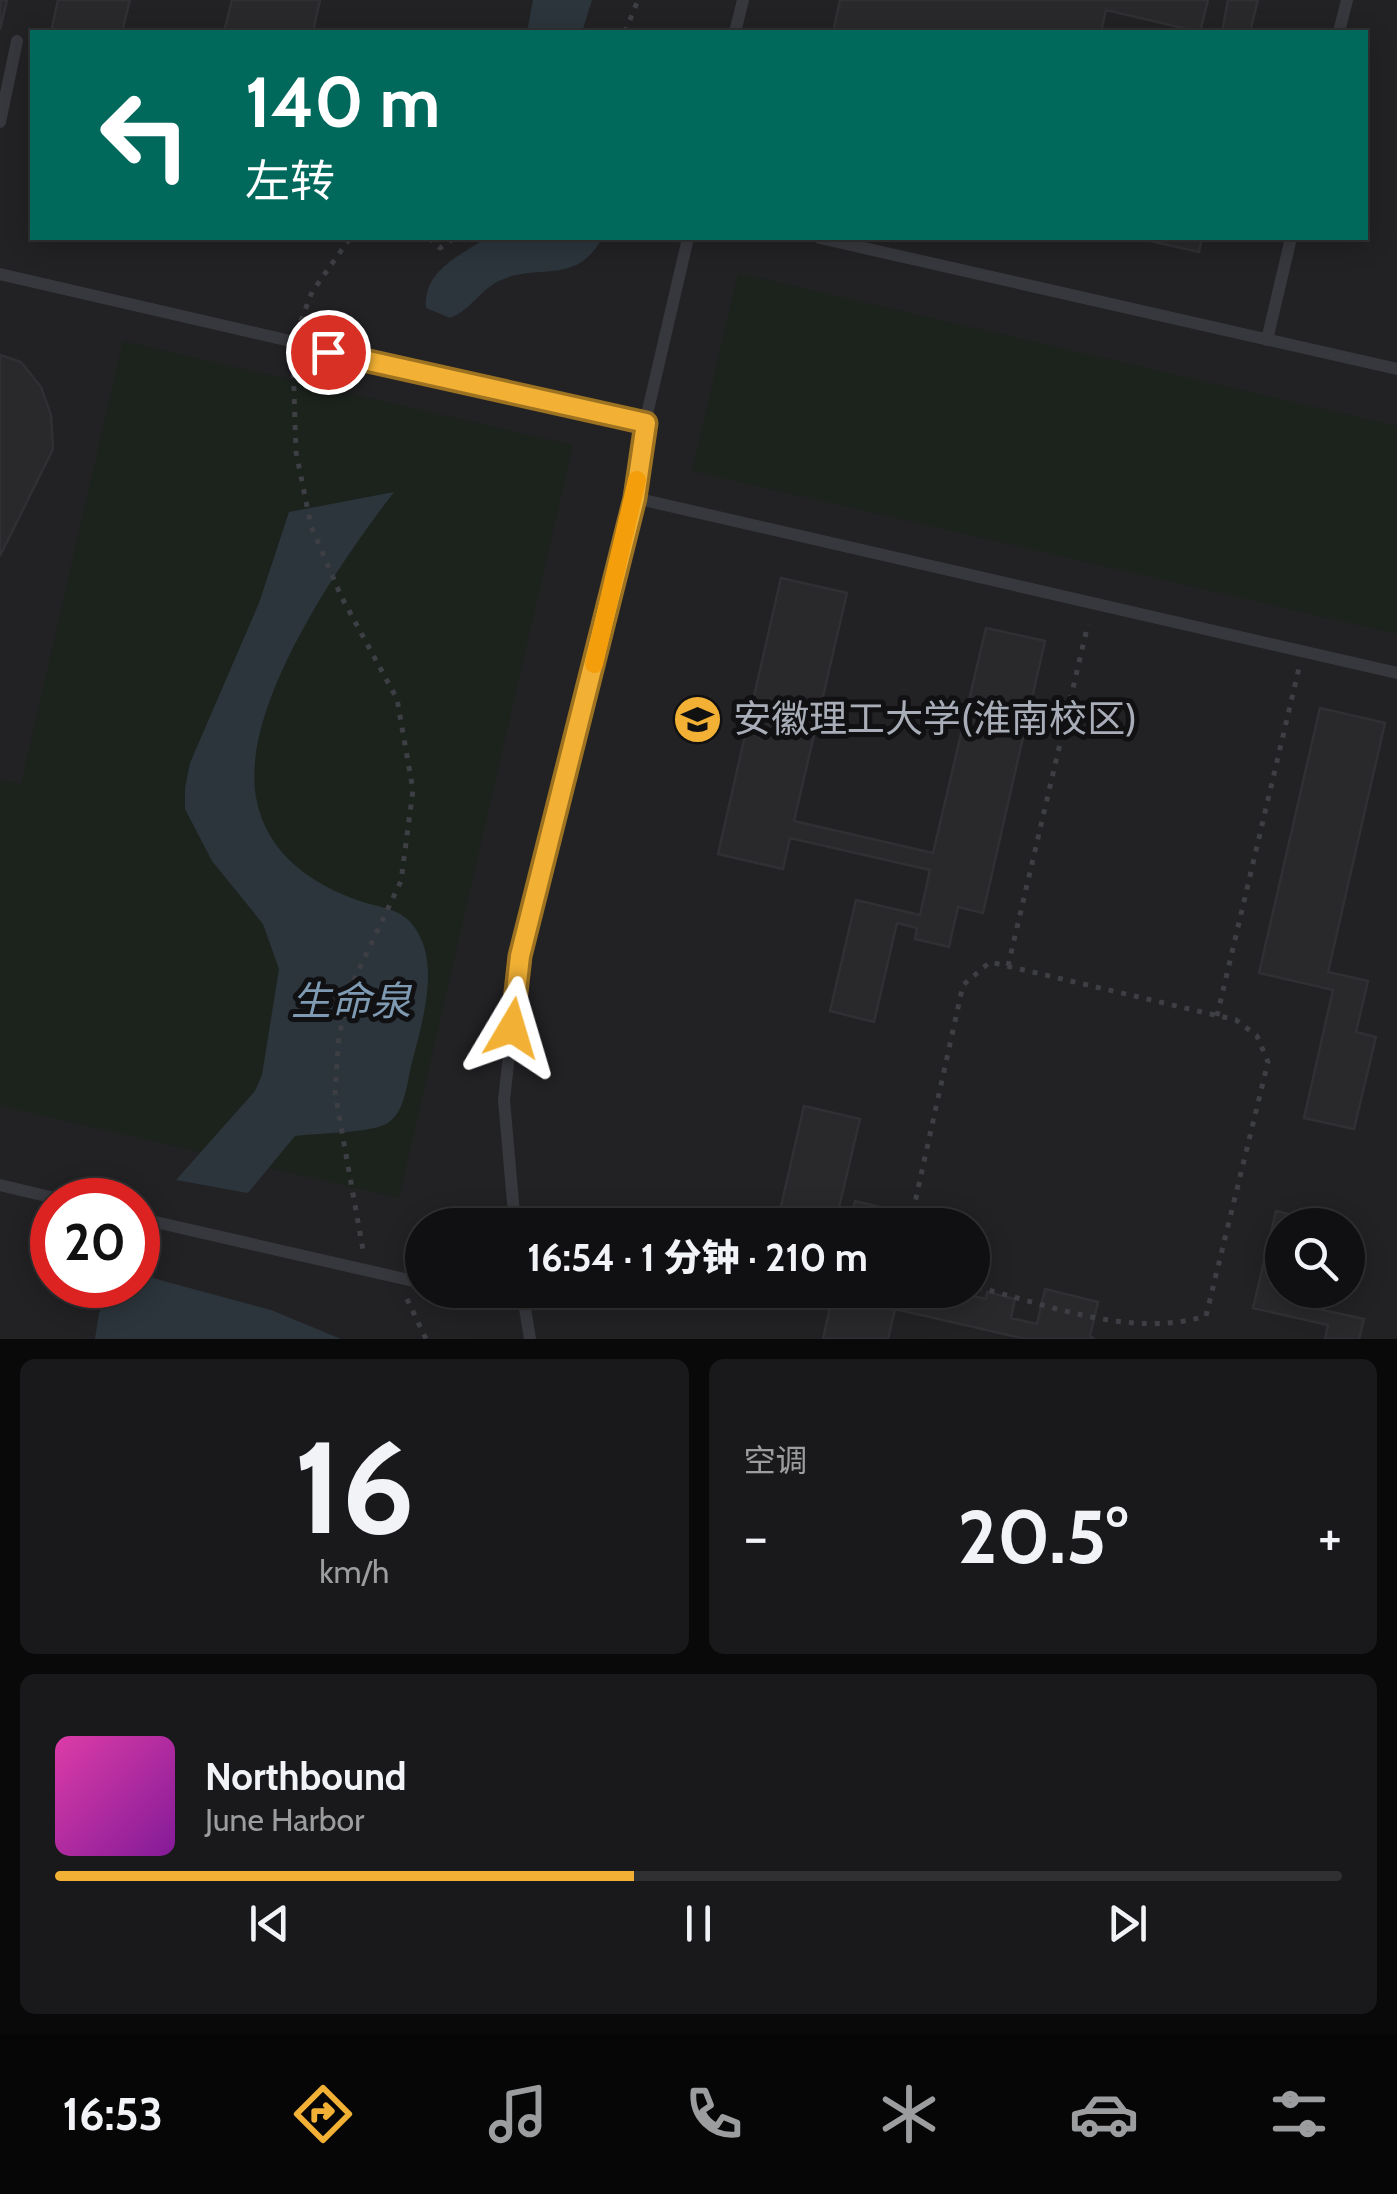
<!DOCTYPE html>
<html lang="zh">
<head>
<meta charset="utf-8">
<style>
  :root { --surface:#101012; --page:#19191b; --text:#f1f3f6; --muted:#9c9d9f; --line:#303032; --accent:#f2b134 }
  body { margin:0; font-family:Cabin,"Noto Sans SC",sans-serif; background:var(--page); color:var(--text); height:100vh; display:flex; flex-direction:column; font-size:38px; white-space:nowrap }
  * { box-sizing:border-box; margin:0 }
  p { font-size:32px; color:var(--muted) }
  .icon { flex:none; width:55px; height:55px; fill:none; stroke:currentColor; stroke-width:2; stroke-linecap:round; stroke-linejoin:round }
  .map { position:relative; height:1339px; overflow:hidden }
  .details { display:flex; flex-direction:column; gap:20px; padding:20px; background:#09090a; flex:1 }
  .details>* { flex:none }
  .top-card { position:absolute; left:30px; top:30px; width:1338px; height:210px; border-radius:0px; box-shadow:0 5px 25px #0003,0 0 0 2px var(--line); background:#00695c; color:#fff; overflow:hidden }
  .fabs { position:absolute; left:1265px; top:1208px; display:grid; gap:20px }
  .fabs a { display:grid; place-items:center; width:100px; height:100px; border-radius:50%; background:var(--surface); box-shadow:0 5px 25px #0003,0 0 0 2px var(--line); font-size:50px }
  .speed { position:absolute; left:30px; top:1178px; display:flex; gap:20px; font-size:50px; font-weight:700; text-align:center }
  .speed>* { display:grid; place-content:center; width:130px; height:130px; border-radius:50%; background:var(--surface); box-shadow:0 5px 25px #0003,0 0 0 2px var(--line); line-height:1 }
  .speed .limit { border:15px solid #d22; background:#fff; color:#111 }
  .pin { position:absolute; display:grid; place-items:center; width:85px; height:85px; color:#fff; margin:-42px; border:5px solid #fff; border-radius:50%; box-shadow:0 2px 10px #0007 }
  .me { position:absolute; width:110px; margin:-55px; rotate:7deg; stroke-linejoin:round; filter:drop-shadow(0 0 8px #0008) }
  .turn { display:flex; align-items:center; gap:35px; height:210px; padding:0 50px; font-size:45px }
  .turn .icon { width:130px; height:130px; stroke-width:2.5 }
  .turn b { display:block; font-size:70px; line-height:85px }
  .big { font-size:75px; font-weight:800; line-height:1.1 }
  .details .tile { flex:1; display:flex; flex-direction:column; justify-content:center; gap:15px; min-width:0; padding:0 35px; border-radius:15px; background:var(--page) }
  .details .dial { align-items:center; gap:0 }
  .dial b { font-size:130px; line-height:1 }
  .song { display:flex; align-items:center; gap:30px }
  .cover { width:120px; height:120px; border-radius:15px; background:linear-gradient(135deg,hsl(320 70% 55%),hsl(290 70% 35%)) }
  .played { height:10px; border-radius:5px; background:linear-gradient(90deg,var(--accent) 45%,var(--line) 45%) }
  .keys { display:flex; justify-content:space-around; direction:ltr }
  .heat { display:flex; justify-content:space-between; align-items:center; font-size:55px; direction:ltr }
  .details .tiles { flex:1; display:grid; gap:20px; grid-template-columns:1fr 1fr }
  .tile:last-child { grid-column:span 2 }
  .trip { position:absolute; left:405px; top:1208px; width:585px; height:100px; border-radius:50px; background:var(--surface); box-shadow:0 5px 25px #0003,0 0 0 2px var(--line); font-weight:800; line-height:100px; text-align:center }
  .dock { display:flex; height:160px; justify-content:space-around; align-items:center; background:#060607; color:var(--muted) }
  .dock .icon { width:70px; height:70px }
  .dock .active { color:var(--accent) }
  .dock b { font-size:45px; color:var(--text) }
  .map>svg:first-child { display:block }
</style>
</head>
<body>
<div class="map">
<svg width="1397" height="1339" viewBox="0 0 1397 1339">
  <rect width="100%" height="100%" fill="#161618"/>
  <path fill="#222225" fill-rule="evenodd" d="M0 0H1397V1339H0ZM32 32H1365V238H32ZM52 1200H138V1285H52ZM422 1225H972V1290H422ZM1282 1225H1348V1290H1282Z"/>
  <path fill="#1c231d" d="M738 273 1397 426V634L692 471Z
    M123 341 573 445 399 1198 0 1106V780L21 784Z"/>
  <path fill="#2c353c" d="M533 0H592L582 32H527Z
    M486 238H602C576 287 537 262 499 281 480 290 471 310 450 318L426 308C423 271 459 256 486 238Z
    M394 492C341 561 240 706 256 797 266 854 312 885 363 902 376 906 396 909 406 918 447 955 420 1027 410 1071 406 1089 404 1114 386 1124 369 1133 317 1133 295 1136L248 1193 176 1180 255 1091 262 1075 279 969 263 924 212 861 185 809V788L190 763 259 603 289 512Z
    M138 1274 271 1310 341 1339H95L99 1313 115 1285H138Z"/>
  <path fill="#29292c" stroke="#303034" stroke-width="2.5" d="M0 0H7L0 30Z
    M58 0H130L122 32H51Z
    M232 0H320L313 32H224Z
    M840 0H1208L1200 32 1106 10 1101 32H833Z
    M1228 0H1258L1250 32H1222Z
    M1137 238H1202L1199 252Z
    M0 355 21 362 41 387 51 415 53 449 0 556Z
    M781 578 847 593 794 821 933 853 986 628 1045 641 983 913 958 907 949 947 915 939 917 928 897 923 874 1022 830 1011 856 900 920 915 930 870 790 838 783 869 718 854Z
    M1320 708 1385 723 1328 972 1368 981 1356 1032 1376 1037 1354 1129 1304 1118 1333 990 1259 973Z
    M804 1106 860 1119 837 1216 851 1219 855 1201 888 1209 884 1225H821L779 1215Z
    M1276 1211 1336 1225H1282V1290H1323L1318 1309 1364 1319 1359 1339H1325L1328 1325 1253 1308Z
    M1045 1289 1098 1302 1090 1336 1094 1339H1026L895 1309 888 1339H823L834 1290H899L917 1296 919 1290H948L986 1299 987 1292 1015 1299 1011 1318 1037 1324Z"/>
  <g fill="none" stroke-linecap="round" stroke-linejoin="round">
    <path stroke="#3d3f44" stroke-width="5" stroke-dasharray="5 8" stroke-linecap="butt" d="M625 32 638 0
      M429 238 440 248 454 238
      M301 321 312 292 350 238
      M293 360 296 452 311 526 341 596 397 699 413 790 401 881 353 982 339 1035 335 1093 363 1250
      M1008 966 1088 624
      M1217 1016 1299 668
      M910 1225 963 985 990 962 1236 1020 1257 1036 1268 1062 1206 1316C1129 1339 1048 1304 972 1286
      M407 1299 426 1339"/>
    <path stroke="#37383d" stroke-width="12" d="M735 32 743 0
      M1339 32 1347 0
      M0 122 17 41
      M820 238 1397 369
      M0 274 645 423
      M1267 340 1291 238
      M635 498 1397 673
      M0 1185 63 1200
      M138 1218 422 1283
      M515 1225 504 1100 520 956 635 498 645 423 688 238
      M460 1290 523 1303
      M522 1290 530 1339"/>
  </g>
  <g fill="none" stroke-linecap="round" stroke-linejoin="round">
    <defs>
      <path id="route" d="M328 352 646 423 635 498 520 956 512 1028"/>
    </defs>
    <use href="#route" stroke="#9d7322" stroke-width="25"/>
    <use href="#route" stroke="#f2b134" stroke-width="18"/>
    <path stroke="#f59e0b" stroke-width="18" d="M594 664 637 480"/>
  </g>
  <defs>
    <symbol id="university-disc" viewBox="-11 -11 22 22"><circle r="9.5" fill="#f2b134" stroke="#111113"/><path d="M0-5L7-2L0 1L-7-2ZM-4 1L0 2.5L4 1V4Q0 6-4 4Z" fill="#111"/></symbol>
  </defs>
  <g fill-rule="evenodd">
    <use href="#university-disc" x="670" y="692" width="55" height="55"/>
  </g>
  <g text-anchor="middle" stroke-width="10" stroke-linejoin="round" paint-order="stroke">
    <g font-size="38" fill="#a8adb8" stroke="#111113" text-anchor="start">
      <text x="733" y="732">安徽理工大学(淮南校区)</text>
    </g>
    <g font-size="40" font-style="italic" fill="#7f9bb3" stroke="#111113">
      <text x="351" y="1015">生命泉</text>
    </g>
  </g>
</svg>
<div class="fabs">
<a><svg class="icon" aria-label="search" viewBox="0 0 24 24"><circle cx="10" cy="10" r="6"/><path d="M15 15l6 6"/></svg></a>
</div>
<div class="speed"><div class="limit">20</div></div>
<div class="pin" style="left:328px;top:352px;background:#d93025"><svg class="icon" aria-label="arrive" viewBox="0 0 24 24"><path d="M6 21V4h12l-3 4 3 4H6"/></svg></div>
<svg class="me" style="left:512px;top:1028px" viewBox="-20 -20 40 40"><path d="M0-17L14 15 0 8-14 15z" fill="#f2b134" stroke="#fff" stroke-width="4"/></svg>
<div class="trip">16:54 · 1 分钟 · 210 m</div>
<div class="top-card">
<div class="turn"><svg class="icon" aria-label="left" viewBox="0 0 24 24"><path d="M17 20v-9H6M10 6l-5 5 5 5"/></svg><div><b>140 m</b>左转</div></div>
</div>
</div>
<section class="details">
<div class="tiles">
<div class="tile dial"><b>16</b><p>km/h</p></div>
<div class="tile"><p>空调</p>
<div class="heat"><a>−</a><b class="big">20.5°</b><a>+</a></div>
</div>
<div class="tile">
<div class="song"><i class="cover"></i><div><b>Northbound</b><p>June Harbor</p></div></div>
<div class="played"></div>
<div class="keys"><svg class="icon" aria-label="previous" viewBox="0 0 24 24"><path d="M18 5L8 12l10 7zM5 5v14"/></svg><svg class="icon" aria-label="pause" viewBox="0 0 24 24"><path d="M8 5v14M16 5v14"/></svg><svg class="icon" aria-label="next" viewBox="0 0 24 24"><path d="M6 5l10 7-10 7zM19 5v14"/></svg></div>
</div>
</div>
</section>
<nav class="dock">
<b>16:53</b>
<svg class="icon active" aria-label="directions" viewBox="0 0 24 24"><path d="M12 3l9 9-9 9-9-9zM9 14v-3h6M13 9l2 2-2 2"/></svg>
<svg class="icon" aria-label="music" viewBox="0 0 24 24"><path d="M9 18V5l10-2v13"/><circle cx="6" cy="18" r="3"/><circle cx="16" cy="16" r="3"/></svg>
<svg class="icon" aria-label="phone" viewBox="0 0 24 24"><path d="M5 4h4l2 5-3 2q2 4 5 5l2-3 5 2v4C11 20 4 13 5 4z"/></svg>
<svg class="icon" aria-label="climate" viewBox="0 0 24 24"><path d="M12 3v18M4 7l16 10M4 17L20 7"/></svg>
<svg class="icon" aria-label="car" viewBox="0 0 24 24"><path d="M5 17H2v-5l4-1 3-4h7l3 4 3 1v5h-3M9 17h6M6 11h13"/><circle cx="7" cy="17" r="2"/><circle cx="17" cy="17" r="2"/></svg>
<svg class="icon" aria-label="filters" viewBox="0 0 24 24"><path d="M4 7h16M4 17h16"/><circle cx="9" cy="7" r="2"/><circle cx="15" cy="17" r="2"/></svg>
</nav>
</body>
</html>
